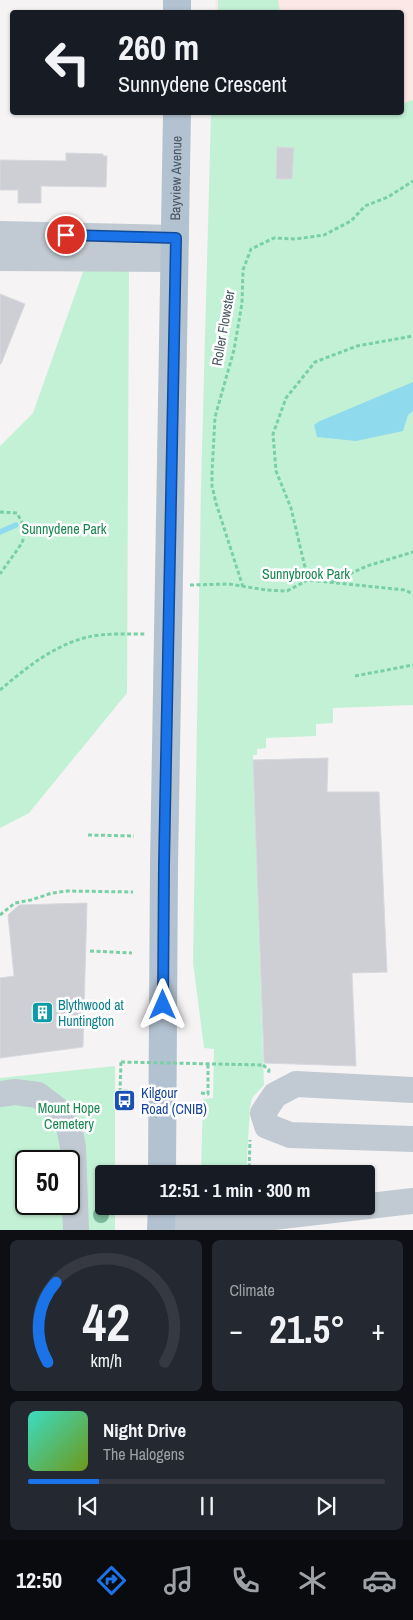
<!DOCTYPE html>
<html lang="en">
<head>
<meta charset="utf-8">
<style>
  :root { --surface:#171b24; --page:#242831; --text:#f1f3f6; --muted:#9ea1a6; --line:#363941; --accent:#1a73e8 }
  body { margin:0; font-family:"Archivo Narrow",sans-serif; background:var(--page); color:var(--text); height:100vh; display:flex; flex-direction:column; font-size:19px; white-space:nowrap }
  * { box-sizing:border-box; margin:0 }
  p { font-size:16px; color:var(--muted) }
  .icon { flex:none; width:28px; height:28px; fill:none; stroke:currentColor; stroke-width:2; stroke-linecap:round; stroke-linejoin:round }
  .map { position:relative; height:1230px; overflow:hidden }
  .side { display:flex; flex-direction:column; gap:10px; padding:10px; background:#0d0f14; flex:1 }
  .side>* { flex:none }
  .banner { position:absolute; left:10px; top:10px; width:394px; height:105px; border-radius:5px; box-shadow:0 1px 4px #0004; background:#171b24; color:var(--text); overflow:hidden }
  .speed { position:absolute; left:15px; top:1150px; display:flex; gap:10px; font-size:25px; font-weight:700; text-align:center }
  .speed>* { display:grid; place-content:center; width:65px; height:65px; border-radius:50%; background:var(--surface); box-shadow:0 1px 4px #0004; line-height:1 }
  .speed .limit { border:2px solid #111; border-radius:8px; background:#fff; color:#111 }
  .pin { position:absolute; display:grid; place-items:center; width:42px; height:42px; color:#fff; margin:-21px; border:2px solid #fff; border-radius:50%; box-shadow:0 1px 5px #0007 }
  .me { position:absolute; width:55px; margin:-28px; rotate:0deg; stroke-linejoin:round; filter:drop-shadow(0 0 4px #0008) }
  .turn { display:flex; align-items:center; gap:18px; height:105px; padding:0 25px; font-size:22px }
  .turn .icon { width:65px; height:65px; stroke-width:2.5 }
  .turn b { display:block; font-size:35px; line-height:42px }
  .big { font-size:38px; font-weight:700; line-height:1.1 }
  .side .card { flex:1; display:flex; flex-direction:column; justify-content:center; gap:8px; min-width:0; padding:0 18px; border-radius:8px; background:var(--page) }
  .side .dial { align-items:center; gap:0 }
  .dial svg { height:130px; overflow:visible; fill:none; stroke:var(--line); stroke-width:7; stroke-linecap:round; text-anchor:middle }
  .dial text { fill:var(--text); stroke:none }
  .song { display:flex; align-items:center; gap:15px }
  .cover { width:60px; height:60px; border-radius:8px; background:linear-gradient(135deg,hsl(170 70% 55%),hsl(80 70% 35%)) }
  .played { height:5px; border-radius:2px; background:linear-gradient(90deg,var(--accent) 20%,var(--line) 20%) }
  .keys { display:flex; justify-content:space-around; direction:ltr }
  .heat { display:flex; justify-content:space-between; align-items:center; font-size:28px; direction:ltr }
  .side .tiles { flex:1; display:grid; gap:10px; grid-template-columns:1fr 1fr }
  .card:last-child { grid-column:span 2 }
  .trip { position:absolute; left:95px; top:1165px; width:280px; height:50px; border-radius:5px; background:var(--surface); box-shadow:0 1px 4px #0004; font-weight:700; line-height:50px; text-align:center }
  .dock { display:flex; height:80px; justify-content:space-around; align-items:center; background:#090b0e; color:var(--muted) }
  .dock .icon { width:35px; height:35px }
  .dock .on { color:var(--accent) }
  .dock b { font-size:22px; color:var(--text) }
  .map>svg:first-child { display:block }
</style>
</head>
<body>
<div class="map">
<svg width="413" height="1230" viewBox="0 0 413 1230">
  <rect width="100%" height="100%" fill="#f5f3f3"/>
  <path fill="#fce8e6" d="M216 0H413V100L401 104V12H215Z"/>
  <path fill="#c3f1d5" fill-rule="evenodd" d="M218 0H278L280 12H218Z
    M413 100V705L333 708V723L316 724V736L266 738V748L257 749V755H253L264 1085 252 1098 250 1108 246 1174H201L203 1099 213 1098 214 1049 204 1048 193 962 201 487 211 113 372 112 373 114 401 112V104Z
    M129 267 127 693 29 813 0 828V446L33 413 84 269Z
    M115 1066V1174H104V1206H115V1230H0V1078ZM26 1161H69V1204H26Z"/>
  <path fill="#90daee" d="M413 382V411L408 415 403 431 356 441 317 437 314 425 320 421Z"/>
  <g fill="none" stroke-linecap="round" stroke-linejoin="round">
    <path stroke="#90daee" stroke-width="5.5" d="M0 532 16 525"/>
  </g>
  <path fill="#cdcfd5" stroke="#d7d9de" d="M277 147 294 148 292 179H276Z
    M66 153 103 154V156H107L106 187 41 186V203H18V190H0V160L66 161Z
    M0 294 25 304 1 364H0Z
    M328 758 327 792H379L387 972 352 973 356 1066 264 1063 253 760Z
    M87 903 83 1047 0 1058V978L14 976 8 915 19 905Z"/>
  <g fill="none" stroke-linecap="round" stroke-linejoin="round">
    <path stroke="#7ad0a6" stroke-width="3" stroke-dasharray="4 2.5" stroke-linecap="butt" d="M0 512 17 513 26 530 22 543 0 574
      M308 580 291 508 276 471 273 434 286 398 315 362 357 346 413 336
      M332 582 367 566 413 552
      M190 585 229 584 266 590 287 591 308 580 405 590 413 594
      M243 587 216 503 212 486V473L215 417 234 350 242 303 243 270 251 249 274 238 296 239 324 235 351 221 365 206 388 197 413 181
      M355 676 413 665
      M0 690C26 668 54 645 88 637 104 633 129 634 146 634
      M88 835 134 836
      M0 915 15 903 31 900 52 893 68 891 133 892
      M90 951 132 953
      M121 1062 120 1091H129
      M263 1065 269 1070 268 1074
      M201 1093 208 1094V1064
      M249 1174 250 1140"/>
    <path stroke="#c1cad2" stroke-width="26" d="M0 234 176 238
      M0 258 174 259
      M413 1090 296 1084 275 1095 263 1113 267 1126 290 1135 413 1139
      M0 1094 15 1092 38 1095 59 1111 69 1127 73 1147 76 1230
      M161 1230 413 1201"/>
    <g stroke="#b3c2d1" stroke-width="28">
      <path d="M177 12V0"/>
      <path id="s1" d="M162 1174 164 865 177 112"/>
      <path d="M161 1230 162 1206"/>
    </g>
    <path stroke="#7ad0a6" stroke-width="3" stroke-dasharray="4 2.5" stroke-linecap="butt" d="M121 1062 263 1065"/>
  </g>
  <circle fill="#7bb799" cx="101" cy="1215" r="8"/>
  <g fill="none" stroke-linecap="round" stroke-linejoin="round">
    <defs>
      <path id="route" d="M66 235 176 238 164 865 163 1005"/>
    </defs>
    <use href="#route" stroke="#114b97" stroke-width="12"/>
    <use href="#route" stroke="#1a73e8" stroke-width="9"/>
  </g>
  <defs>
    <symbol id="building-square" viewBox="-11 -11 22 22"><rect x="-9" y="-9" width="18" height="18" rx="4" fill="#0f9aa8" stroke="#fff"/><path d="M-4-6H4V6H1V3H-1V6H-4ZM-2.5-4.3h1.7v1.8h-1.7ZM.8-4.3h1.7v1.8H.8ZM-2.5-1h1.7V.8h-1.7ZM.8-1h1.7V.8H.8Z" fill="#fff"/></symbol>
    <symbol id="bus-square" viewBox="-11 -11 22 22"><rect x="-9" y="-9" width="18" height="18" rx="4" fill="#1a4fb4" stroke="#fff"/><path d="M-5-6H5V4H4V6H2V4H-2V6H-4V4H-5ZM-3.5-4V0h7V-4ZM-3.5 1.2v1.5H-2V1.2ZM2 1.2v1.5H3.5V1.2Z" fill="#fff"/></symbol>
  </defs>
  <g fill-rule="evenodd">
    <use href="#building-square" x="30" y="1000" width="25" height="25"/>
    <use href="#bus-square" x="112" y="1088" width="25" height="25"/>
  </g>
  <g text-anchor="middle" stroke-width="5" stroke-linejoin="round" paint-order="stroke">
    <g font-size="14" fill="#4a5661" stroke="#fff">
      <text dy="5" stroke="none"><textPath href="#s1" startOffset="996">Bayview Avenue</textPath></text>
      <text transform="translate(223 328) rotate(-80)" y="5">Roller Flowster</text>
    </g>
    <g font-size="14" fill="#17864f" stroke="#fff">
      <text x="64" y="534">Sunnydene Park</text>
      <text x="306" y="579">Sunnybrook Park</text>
      <text x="69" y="1113">Mount Hope<tspan x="69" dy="16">Cemetery</tspan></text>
    </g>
    <g font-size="14" fill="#0d838f" stroke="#fff" text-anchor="start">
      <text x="58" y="1010">Blythwood at<tspan x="58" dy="16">Huntington</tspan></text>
    </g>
    <g font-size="14" fill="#164399" stroke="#fff" text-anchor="start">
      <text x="141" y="1098">Kilgour<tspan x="141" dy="16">Road (CNIB)</tspan></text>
    </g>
  </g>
</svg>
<div class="speed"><div class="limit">50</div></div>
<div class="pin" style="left:66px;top:235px;background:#d93025"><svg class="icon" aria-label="arrive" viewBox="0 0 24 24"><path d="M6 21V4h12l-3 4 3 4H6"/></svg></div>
<svg class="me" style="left:163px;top:1005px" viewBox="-20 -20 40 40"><path d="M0-17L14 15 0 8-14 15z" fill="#1a73e8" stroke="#fff" stroke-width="4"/></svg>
<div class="trip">12:51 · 1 min · 300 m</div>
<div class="banner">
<div class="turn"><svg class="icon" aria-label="left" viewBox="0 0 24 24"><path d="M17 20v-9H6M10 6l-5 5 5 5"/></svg><div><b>260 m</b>Sunnydene Crescent</div></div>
</div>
</div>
<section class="side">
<div class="tiles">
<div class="card dial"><svg viewBox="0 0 100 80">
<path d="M14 69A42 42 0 1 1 86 69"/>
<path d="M14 69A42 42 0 0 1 19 20" stroke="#1a73e8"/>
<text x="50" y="56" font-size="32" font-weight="700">42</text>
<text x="50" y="72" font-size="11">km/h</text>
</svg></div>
<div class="card"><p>Climate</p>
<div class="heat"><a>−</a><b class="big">21.5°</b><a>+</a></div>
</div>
<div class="card">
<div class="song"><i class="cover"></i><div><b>Night Drive</b><p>The Halogens</p></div></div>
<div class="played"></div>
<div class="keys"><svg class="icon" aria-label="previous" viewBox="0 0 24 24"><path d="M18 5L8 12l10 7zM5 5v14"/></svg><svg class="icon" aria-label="pause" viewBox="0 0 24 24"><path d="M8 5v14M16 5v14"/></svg><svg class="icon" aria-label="next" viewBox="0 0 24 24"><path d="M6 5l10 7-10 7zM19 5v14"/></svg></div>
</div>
</div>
</section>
<nav class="dock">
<b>12:50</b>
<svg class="icon on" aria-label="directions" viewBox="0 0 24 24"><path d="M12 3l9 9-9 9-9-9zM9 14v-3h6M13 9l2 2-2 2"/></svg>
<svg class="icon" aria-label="music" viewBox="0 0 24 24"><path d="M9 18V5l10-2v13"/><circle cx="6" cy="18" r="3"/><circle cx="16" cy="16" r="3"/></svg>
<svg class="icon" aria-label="phone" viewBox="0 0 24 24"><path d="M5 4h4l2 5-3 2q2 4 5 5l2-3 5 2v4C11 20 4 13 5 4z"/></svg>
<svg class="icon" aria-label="climate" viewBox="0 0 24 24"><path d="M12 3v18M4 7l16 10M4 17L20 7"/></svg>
<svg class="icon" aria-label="car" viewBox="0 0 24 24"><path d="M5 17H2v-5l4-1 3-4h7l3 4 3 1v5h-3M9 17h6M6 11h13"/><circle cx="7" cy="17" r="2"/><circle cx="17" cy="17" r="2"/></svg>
</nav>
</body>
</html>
